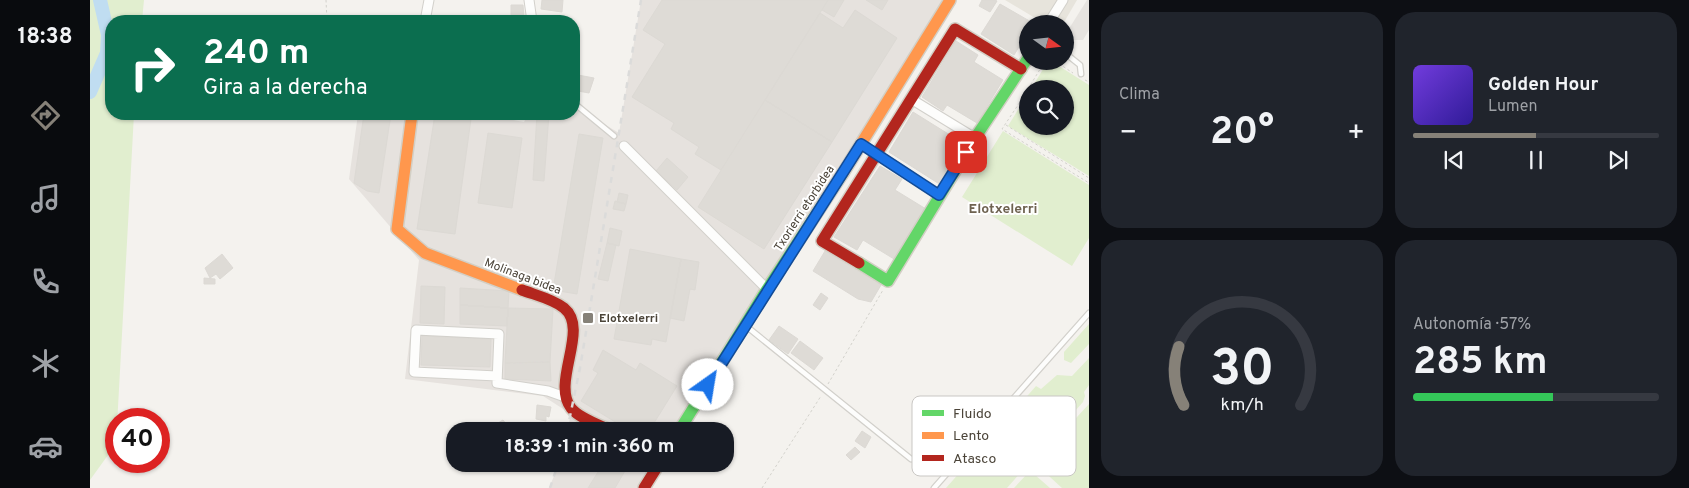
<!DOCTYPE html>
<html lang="es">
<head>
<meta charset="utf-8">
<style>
  :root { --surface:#171b24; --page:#20242c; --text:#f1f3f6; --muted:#9ea1a6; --line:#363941; --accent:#868178 }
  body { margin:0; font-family:Overpass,sans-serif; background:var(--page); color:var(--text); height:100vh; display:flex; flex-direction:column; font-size:19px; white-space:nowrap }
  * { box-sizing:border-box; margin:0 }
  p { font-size:16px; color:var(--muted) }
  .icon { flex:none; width:28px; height:28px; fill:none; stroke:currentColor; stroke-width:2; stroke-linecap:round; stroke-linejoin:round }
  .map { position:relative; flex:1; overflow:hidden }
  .drawer { display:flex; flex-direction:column; gap:12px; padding:12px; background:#0d0f14; width:600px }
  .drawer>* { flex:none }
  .guide { position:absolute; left:15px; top:15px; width:475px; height:105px; border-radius:20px; box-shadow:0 1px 4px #0004; background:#0b6e4f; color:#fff; overflow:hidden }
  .needle { width:32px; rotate:105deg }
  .controls { position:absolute; left:929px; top:15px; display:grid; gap:10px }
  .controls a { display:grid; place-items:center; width:55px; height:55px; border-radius:50%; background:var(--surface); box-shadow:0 1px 4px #0004; font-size:25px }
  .speed { position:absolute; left:15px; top:408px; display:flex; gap:10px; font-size:25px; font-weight:700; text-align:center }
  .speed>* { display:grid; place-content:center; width:65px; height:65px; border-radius:50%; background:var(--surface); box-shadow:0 1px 4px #0004; line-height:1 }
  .speed .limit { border:8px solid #d22; background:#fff; color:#111 }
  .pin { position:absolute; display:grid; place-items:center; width:42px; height:42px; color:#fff; margin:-21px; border-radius:10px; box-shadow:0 2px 8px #0006 }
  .me { position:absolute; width:55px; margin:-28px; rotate:32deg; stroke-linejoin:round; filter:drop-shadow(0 0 4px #0008) }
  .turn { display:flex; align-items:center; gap:18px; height:105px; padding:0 15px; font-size:22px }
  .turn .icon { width:65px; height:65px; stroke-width:2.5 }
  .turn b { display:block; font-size:35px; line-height:42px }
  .big { font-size:38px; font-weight:700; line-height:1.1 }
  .drawer .card { flex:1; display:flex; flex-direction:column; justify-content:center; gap:8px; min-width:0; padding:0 18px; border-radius:20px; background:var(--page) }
  .drawer .dial { align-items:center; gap:0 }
  .dial svg { height:130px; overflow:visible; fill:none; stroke:var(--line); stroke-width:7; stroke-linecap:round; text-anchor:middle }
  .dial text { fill:var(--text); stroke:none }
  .song { display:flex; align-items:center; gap:15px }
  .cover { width:60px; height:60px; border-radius:8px; background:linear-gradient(135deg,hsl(260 70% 55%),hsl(250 70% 35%)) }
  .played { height:5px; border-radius:2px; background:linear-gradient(90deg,var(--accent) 50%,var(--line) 50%) }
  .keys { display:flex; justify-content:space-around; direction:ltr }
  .heat { display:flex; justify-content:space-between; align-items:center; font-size:28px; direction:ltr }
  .charge { height:8px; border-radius:4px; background:linear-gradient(90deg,#34c759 57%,var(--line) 0) }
  .drawer .tiles { flex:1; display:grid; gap:12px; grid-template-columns:repeat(2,1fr) }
  .trip { position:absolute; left:356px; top:422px; width:288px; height:50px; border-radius:20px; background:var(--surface); box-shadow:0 1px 4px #0004; font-weight:700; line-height:50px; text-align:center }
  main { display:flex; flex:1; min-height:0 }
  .tab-bar { display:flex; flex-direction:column; width:90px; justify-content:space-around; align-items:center; background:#090b0e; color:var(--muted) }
  .tab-bar .icon { width:35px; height:35px }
  .tab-bar .on { color:var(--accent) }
  .tab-bar b { font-size:22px; color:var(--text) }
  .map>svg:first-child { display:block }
</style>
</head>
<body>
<main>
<nav class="tab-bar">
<b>18:38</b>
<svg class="icon on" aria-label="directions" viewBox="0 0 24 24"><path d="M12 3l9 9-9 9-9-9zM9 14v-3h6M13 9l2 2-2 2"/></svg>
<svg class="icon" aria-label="music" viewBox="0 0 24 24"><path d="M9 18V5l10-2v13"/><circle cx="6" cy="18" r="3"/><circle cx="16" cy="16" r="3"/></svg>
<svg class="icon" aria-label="phone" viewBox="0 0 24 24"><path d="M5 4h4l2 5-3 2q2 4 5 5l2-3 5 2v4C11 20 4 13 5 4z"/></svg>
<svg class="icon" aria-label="climate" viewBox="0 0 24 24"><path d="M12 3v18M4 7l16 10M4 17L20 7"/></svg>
<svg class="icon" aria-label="car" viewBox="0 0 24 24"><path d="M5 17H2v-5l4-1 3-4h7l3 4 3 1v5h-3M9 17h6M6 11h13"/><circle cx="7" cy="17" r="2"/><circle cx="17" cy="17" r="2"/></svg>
</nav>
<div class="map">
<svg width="999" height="488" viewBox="0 0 999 488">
  <rect width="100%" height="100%" fill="#f4f2ee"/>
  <path fill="#e7e4dc" d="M915 0H987L973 24H955Z"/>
  <path fill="#e6e2de" d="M551 0H856L589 431H477L481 414 453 396 315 379 329 260 259 179 268 114H390L434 122 438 114H484V106L529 133Z
    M469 464H569L553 488H459Z"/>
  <path fill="#e1eecf" d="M0 0H54L52 21H21V114H44L26 444 0 480Z
    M958 61H961L999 85V176L918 126 937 95 938 126H975V89H941Z
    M913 131 999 185V238L982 266 872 197Z
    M999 324V344L981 363 974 360V352Z
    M999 358V385L994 392 995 396 993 402 917 488H856L946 386 951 389 967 375 982 376Z
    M999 404V488H972L949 467 951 456Z
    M938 473 944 474 960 488H924Z"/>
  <path fill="#e6e3df" d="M997 0H999V30L993 40H980L975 37V35Z"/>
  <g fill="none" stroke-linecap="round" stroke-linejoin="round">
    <path stroke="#c0ddf1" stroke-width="14" d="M0 92 17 53 18 35 10 0"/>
  </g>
  <path fill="#dedbd6" stroke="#dcd9d4" d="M452 0H473L472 12 451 9Z
    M572 0H738L631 170 605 154 609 147 581 129 584 123 542 97 575 44 553 30Z
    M738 0H754L744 17 732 10Z
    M776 0H798L792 10Z
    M892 0H905L907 1 900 12 889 6Z
    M910 4 943 23 938 24V32L924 55 891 34Z
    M421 5H433L434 17 421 16Z
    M765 10 807 38 742 142 675 100 730 13 753 28Z
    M866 41 888 55 884 62 913 80 887 123 857 105 853 111 832 97Z
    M488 75 504 78 499 93 488 91Z
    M675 100 742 142 674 249 608 207Z
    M823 112 876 145 851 185 799 152Z
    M274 114H301L289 193 277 191 264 183Z
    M345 114 381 119 365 234 327 229Z
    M447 114H459L454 181 443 180Z
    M398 133 432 138 422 208 388 203Z
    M489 134 513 138 487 294 463 290Z
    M577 158 598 177 587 190 566 171Z
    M790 166 812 179 805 190 836 209 804 259 773 240 767 250 744 237Z
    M529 193 538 195 536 204 527 202Z
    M525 201 536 204 534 211 523 209Z
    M520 228 532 231 529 246 517 243Z
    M517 243 526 245 518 281 508 279Z
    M540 249 591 259 576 342 562 339 561 345 524 339Z
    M735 251 791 285 781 302 768 299 723 271Z
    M132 254 143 268 130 279 126 274 120 278 115 268Z
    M591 259 609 262 605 290 600 289 594 321 580 318Z
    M114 278 125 279V284H114Z
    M331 286 355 287 354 324 330 323Z
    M370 288 419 291 418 308 370 305Z
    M731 293 738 298 730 310 723 305Z
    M370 305 418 308 417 326 370 324Z
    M418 308 463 309 460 362 415 363Z
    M689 326 708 339 698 354 679 340Z
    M332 336 401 339 400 367 331 365Z
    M710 341 733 358 724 370 701 353Z
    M513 350 546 370 550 363 587 386 559 431H540L491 401 508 373 503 370Z
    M460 362 461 381 415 379V363Z
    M447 405 461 407 459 417 456 416V421L446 419Z
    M413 420 417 425 418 424 425 431H403L407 427 411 431 413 429 408 423Z
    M772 431 781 437 775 448 765 441Z
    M765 447 770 452 761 460 756 455Z
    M513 464H539L525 488H498Z"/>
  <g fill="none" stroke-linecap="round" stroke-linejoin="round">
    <defs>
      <path id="lane" d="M975 53 990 65 991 74
        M484 103 524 136
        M656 326 821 459
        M844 488 999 313"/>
      <path id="street" d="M439 0 442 21
        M335 21 339 0
        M958 24 973 0
        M821 99 885 138
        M771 144 849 195
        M534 146 677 289
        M407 376 324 372 326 330 409 334 407 383 458 391 475 397"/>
      <path id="fast" d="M769 263 798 281 885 138 938 58
        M589 431 677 289 753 173"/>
      <path id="slow" d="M322 114 307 229 335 253 432 290
        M753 173 860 0"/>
      <path id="jam" d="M769 263 732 241 865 29 931 69
        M432 290C445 295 463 299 474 308 500 329 461 382 481 408 490 419 510 425 522 431
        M554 488 569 464"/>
    </defs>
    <use href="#lane" stroke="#d2d0cb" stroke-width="7"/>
    <use href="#street" stroke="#d2d0cb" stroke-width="11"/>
    <use href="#fast" stroke="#d3cfc5" stroke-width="14"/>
    <use href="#slow" stroke="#d3cfc5" stroke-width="14"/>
    <use href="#jam" stroke="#d3cfc5" stroke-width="14"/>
    <path stroke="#d3d2cc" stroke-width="1" stroke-dasharray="2.5 2.5" stroke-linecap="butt" d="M236 0 237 21
      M965 61 983 73
      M995 80 999 82
      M938 89 955 61
      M938 90 912 129 999 183
      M916 125 999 178
      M738 384 793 290
      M672 488 731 396"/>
    <use href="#lane" stroke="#fdfdfc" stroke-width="4.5"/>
    <use href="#street" stroke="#fdfdfc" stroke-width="9"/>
    <use href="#fast" stroke="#63d668" stroke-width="11"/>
    <use href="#slow" stroke="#ff974d" stroke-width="11"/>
    <use href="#jam" stroke="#b3261e" stroke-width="11"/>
    <path stroke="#dbdbda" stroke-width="2.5" stroke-dasharray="6 6" stroke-linecap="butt" d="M477 431 490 368 551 0
      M460 488 468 464"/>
  </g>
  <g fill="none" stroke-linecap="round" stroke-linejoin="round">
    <defs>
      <path id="route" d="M618 385 771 144 849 195 876 152"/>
    </defs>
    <use href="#route" stroke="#114b97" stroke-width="12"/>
    <use href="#route" stroke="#1a73e8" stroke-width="9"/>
  </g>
  <rect fill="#868178" stroke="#fff" stroke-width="2" x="492" y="312" width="12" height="12" rx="2.5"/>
  <g text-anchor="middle" stroke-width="4" stroke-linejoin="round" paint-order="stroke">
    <g font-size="12" fill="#4b4439" stroke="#fff">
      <text transform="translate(714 208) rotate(-57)" y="4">Txorierri etorbidea</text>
      <text transform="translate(433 276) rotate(21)" y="4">Molinaga bidea</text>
    </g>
    <g font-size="12" font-weight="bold" fill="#4b4439" stroke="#fff" text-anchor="start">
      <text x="509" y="322">Elotxelerri</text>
    </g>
    <g font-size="14" font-weight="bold" fill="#6e6250" stroke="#fff">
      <text x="913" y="213">Elotxelerri</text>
    </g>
  </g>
  <rect x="822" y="396" width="164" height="80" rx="8" fill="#fff" stroke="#c9c7c4" stroke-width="1"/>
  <rect x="832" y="410" width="22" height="6" fill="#63d668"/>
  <rect x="832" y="432" width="22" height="7" fill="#ff974d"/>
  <rect x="832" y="455" width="22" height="6" fill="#b3261e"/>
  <g font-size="14" fill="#4b4439">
    <text x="863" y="418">Fluido</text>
    <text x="863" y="440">Lento</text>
    <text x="863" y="463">Atasco</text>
  </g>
</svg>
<div class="controls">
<a><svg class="needle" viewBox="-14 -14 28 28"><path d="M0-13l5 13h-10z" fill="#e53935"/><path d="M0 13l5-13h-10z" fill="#9ea1a6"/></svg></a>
<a><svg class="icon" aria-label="search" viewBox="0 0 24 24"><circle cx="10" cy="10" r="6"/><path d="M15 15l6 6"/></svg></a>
</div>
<div class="speed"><div class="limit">40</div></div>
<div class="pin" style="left:876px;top:152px;background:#d93025"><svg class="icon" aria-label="arrive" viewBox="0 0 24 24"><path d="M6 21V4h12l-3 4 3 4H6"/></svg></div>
<svg class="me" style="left:618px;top:385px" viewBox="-20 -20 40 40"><circle r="19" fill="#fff"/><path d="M0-13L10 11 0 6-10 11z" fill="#1a73e8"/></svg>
<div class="trip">18:39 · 1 min · 360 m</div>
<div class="guide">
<div class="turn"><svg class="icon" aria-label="right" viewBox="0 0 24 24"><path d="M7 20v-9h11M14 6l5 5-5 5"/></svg><div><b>240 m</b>Gira a la derecha</div></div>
</div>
</div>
<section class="drawer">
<div class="tiles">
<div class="card"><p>Clima</p>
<div class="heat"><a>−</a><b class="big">20°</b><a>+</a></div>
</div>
<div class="card">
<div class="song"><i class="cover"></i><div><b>Golden Hour</b><p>Lumen</p></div></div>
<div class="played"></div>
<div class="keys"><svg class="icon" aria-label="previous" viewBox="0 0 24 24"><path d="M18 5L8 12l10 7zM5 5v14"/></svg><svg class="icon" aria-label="pause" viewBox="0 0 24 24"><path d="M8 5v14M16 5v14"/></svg><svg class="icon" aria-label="next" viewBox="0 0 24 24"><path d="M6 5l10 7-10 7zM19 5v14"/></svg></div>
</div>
<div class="card dial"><svg viewBox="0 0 100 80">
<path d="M14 69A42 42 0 1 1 86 69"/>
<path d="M14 69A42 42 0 0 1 11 33" stroke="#868178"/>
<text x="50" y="56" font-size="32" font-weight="700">30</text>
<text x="50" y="72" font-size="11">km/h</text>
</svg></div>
<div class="card"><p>Autonomía · 57%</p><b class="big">285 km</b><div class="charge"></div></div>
</div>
</section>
</main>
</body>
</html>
